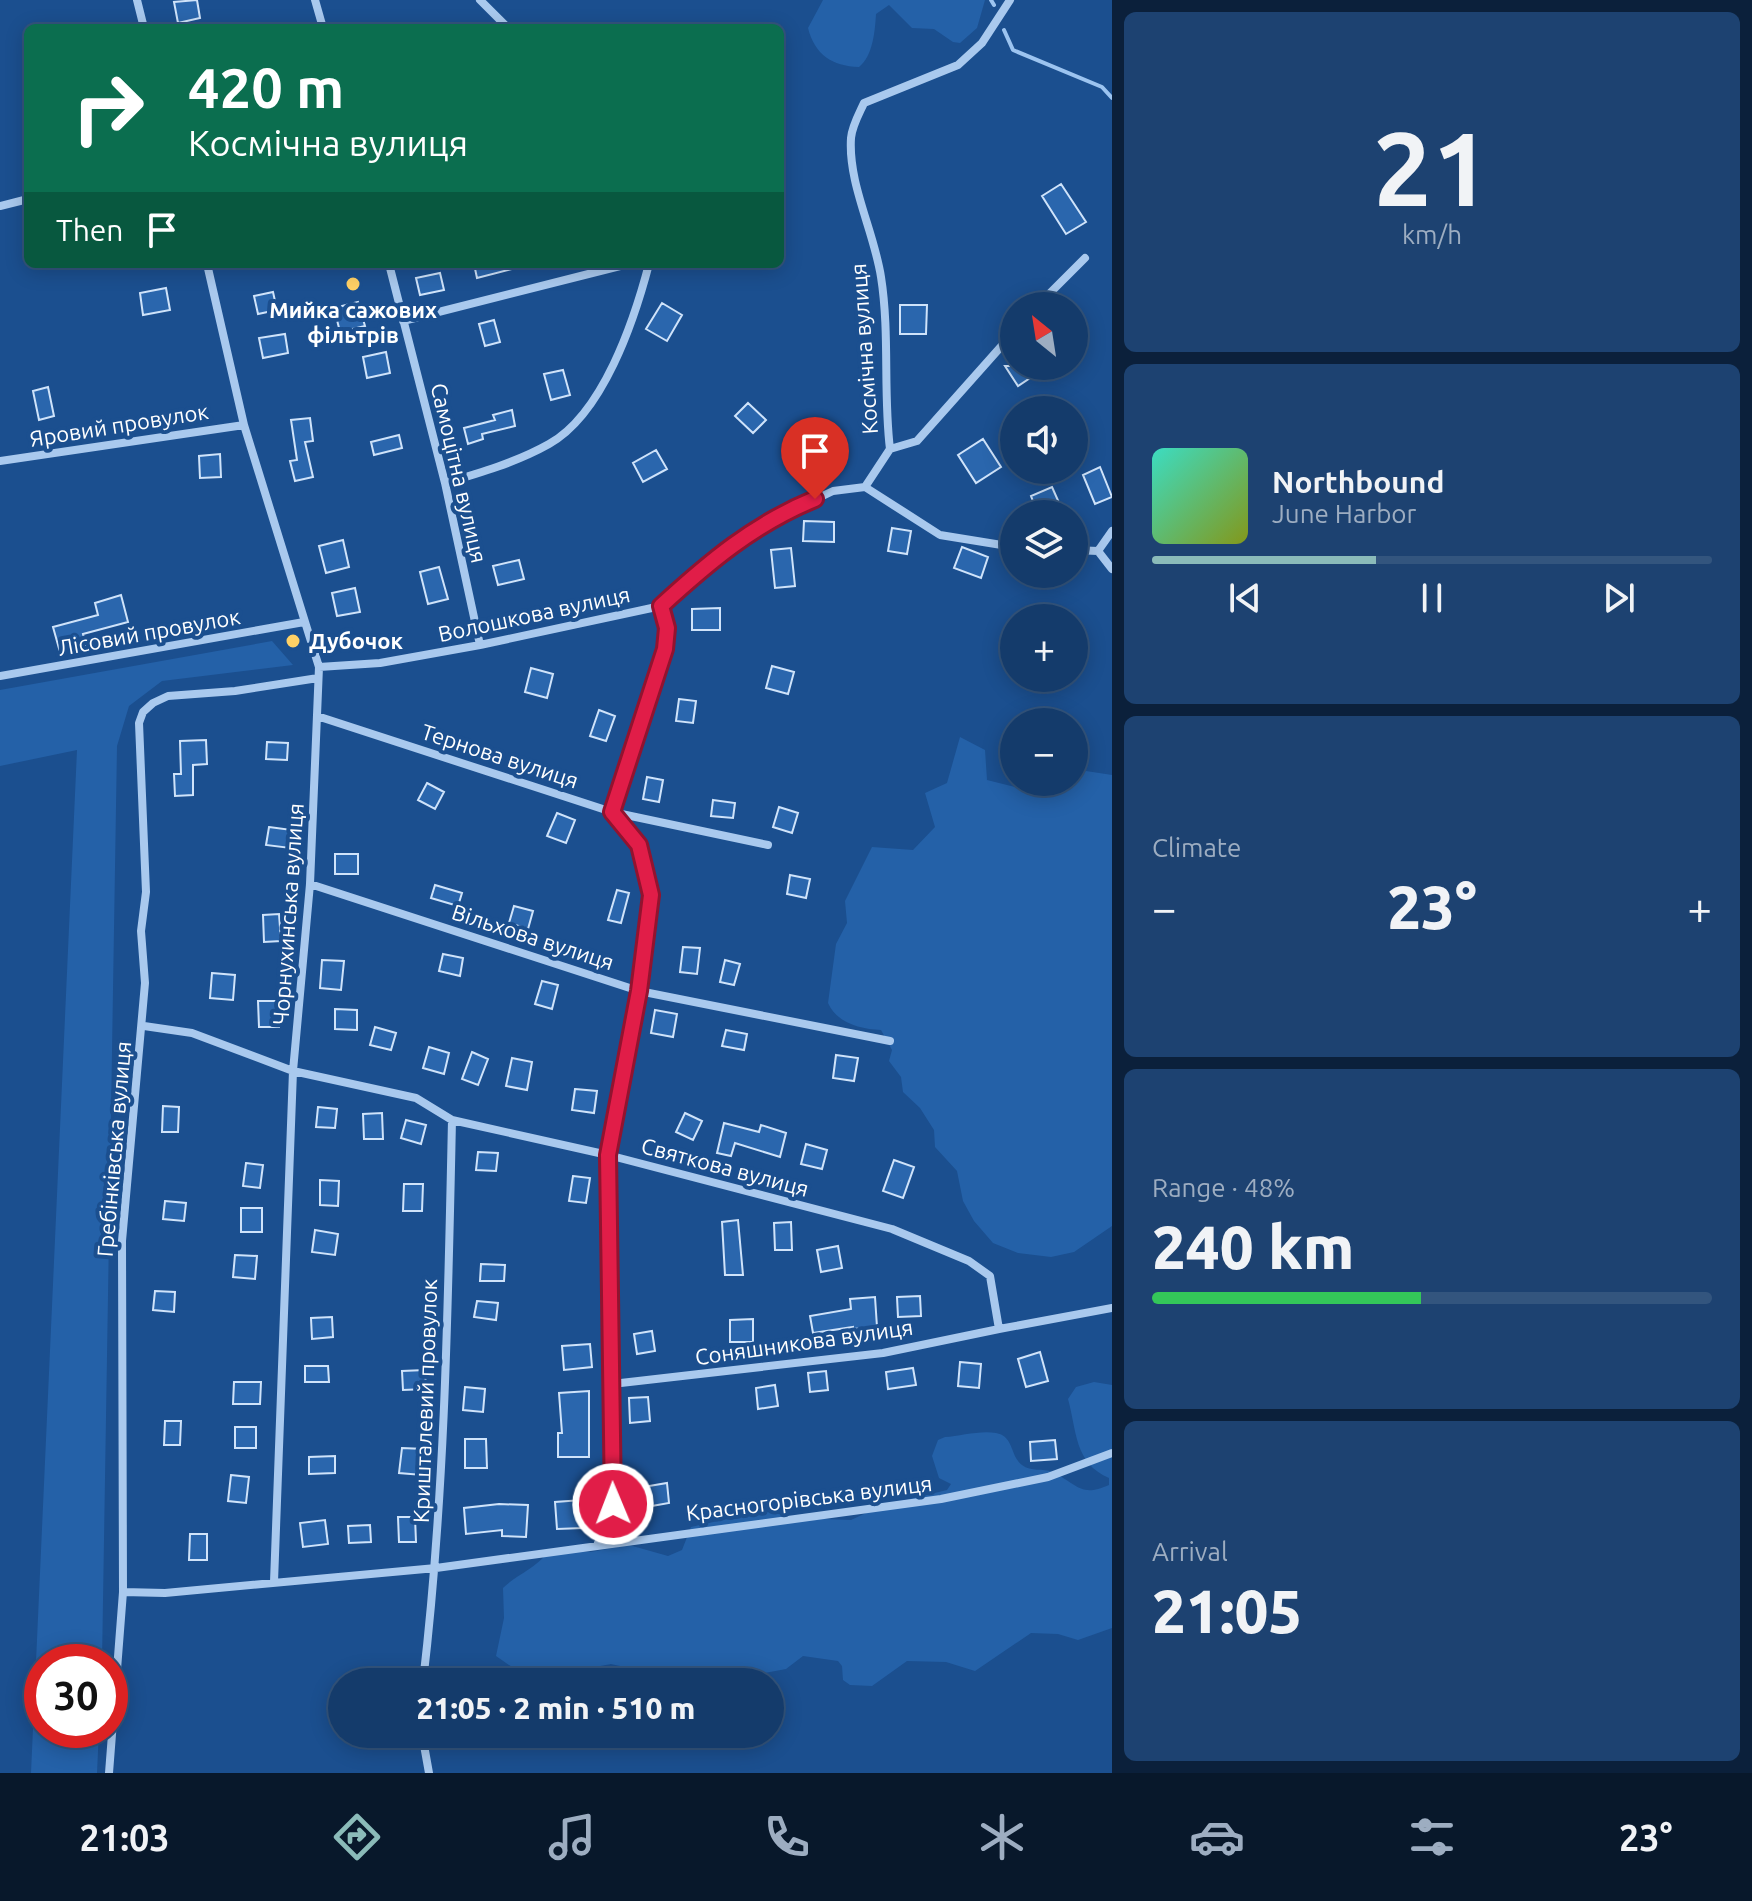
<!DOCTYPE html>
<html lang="en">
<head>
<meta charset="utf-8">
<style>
  :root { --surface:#143b6b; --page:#1d4271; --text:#f1f3f6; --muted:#9dadc1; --line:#33557e; --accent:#8bbbb9 }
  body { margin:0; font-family:Ubuntu,sans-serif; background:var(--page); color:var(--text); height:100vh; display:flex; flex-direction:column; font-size:30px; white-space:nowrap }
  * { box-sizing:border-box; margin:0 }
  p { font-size:26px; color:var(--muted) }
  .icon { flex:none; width:44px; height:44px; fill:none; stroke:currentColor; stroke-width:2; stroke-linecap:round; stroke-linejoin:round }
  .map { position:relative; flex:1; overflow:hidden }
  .panel { display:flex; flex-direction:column; gap:12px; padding:12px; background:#0b203b; width:640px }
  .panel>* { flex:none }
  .top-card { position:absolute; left:24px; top:24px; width:760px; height:244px; border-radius:12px; box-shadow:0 4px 20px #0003,0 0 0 2px var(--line); background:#0b6e4f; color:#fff; overflow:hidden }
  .needle { width:52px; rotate:330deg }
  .buttons { position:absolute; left:1000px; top:292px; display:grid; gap:16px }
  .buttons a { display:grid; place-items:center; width:88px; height:88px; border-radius:50%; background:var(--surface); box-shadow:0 4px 20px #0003,0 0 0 2px var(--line); font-size:40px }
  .speed { position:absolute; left:24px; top:1644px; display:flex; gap:16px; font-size:40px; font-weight:700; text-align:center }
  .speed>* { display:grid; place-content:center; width:104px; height:104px; border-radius:50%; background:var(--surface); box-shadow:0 4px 20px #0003,0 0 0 2px var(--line); line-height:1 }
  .speed .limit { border:12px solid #d22; background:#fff; color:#111 }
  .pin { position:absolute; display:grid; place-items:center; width:68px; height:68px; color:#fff; margin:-82px -34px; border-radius:50% 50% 50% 0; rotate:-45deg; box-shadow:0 0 8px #0007 }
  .pin .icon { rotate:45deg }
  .me { position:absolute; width:88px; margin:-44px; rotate:359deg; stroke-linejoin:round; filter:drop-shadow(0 0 6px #0008) }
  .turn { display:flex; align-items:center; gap:28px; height:168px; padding:0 32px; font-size:36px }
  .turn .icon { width:104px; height:104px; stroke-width:2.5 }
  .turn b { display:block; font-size:56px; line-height:68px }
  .then { display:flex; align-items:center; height:76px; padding:0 32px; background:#0003; gap:16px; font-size:30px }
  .big { font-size:60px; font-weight:800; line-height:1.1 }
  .panel .widget { flex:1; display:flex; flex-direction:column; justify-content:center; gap:12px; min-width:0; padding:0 28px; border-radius:12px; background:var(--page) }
  .panel .dial { align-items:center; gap:0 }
  .dial b { font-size:104px; line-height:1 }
  .song { display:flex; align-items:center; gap:24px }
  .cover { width:96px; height:96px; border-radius:12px; background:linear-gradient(135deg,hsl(170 70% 55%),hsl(70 70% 35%)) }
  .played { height:8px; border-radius:4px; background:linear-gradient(90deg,var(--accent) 40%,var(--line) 40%) }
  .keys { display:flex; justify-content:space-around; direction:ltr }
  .heat { display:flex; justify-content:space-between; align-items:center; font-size:44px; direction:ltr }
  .charge { height:12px; border-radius:6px; background:linear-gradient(90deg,#34c759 48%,var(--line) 0) }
  .trip { position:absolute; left:328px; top:1668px; width:456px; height:80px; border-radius:40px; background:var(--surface); box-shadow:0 4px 20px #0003,0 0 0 2px var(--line); font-weight:800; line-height:80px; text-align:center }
  .menu { display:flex; height:128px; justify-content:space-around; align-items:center; background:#08182b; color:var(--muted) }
  .menu .icon { width:56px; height:56px }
  .menu .current { color:var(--accent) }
  .menu b { font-size:36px; color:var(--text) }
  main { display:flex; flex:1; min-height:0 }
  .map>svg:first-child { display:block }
</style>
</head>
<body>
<main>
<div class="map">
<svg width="1112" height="1773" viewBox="0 0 1112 1773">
  <rect width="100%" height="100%" fill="#1b4f8f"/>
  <path fill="#2461a8" d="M823 0H985L977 28 960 43 953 42 934 29 912 28 889 5 876 14C875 31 873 56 859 67 832 66 815 55 808 28Z
    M272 641 293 665 162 681 129 706 117 746 102 1662H42V1730H99L97 1773H31L77 750 0 766V690Z
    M960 737 985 750 987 780 1035 792V782H1074V767L1080 774 1086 771 1112 775V1226L1074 1252 1051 1257 1018 1253 993 1243 974 1221 963 1201 957 1171 935 1147 934 1130 920 1108 903 1092 901 1077 889 1061 892 1050 881 1030C860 1029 837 1023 828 1003L836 944 847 923 845 901 872 847 913 850 935 827 925 793 947 783Z
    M1094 1382 1112 1385V1628L1078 1640 1058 1634 1031 1633 975 1671 946 1662 907 1661 872 1686 850 1685 843 1680 842 1666 838 1661 803 1656 786 1669 759 1674 722 1669 678 1679 611 1664 536 1678 525 1676 496 1656 504 1618 503 1588C516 1575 536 1568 546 1554L560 1550 591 1552 629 1545 668 1556 682 1550 691 1527 763 1511 798 1518 851 1520 881 1506 947 1490 951 1484 939 1478 932 1456 938 1440 945 1437C960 1436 981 1430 996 1433 1014 1436 1010 1456 1022 1465 1031 1472 1043 1468 1052 1472 1078 1484 1080 1498 1109 1485V1478C1074 1463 1077 1431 1068 1399L1076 1387Z"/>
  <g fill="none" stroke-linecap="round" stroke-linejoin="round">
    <path stroke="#9cc4f0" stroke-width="4" d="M991 0 994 5
      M1004 30 1013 50 1102 87 1112 98"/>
  </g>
  <path fill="#2a66ad" stroke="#cfe3fa" stroke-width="2" d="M197 0 200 18 178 23 174 2Z
    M1061 184 1086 222 1066 234 1042 196Z
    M474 264H516V268L477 278Z
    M440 273 444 290 420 295 416 278Z
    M166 288 170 310 143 315 140 293Z
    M273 292 277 310 258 314 254 296Z
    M358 302 365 326 340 332 334 308Z
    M662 303 682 315 667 341 646 329Z
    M900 305H927L926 334H900Z
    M494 320 500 342 485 346 479 324Z
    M285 334 288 353 263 358 259 338Z
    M386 352 390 373 367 378 363 357Z
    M1005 366H1048L1018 386Z
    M563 370 570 395 551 400 544 374Z
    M48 387 54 416 39 420 33 391Z
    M748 403 766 420 753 433 735 416Z
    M512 410 515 426 482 434 483 439 468 444 464 428 495 420 493 415Z
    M310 418 313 441 305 442 313 477 295 481 290 461 297 460 291 420Z
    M399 435 402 448 374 455 371 442Z
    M983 439 1001 467 976 483 958 455Z
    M656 450 667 469 643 482 633 463Z
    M220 454 221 477 200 478 199 456Z
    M1100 467 1112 497 1095 504 1083 475Z
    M1052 487 1064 514H1038L1031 496Z
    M804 521 834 522V542L803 541Z
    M892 528 911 531 907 554 888 551Z
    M343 540 349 567 326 573 319 546Z
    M962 547 988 557 981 578 954 568Z
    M791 548 795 586 775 588 771 550Z
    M519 560 524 579 498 585 493 566Z
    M439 567 448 599 428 604 420 572Z
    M355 588 360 612 337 616 332 593Z
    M121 595 128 622 83 634 86 645 60 652 53 627 98 615 95 603Z
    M720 608V630H692V609Z
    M772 666 794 672 788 694 766 688Z
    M531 668 553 674 547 698 525 692Z
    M679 699 696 701 693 723 676 721Z
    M599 710 615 716 606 741 590 736Z
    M206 740 207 764 193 765V795L175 796 174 774H181L180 741Z
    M267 742 288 743 287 760 266 759Z
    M647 777 663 780 659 802 643 799Z
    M427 783 444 792 435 809 418 800Z
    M713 800 735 803 733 818 711 816Z
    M779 807 798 813 792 833 773 827Z
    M557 813 575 820 566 843 547 836Z
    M269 827 292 830 290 848 266 845Z
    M335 854H358V874H335Z
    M790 875 810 879 806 898 787 894Z
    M435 885 462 893 458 906 431 898Z
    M617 890 629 893 621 923 608 920Z
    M514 906 533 911 528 929 509 923Z
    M279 914 281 941 264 942 263 915Z
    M683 947 700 948 697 974 680 972Z
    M443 954 463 958 460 976 439 971Z
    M322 960 344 961 341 990 320 988Z
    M725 960 740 964 734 985 720 982Z
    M212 973 235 975 233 1000 210 998Z
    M542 981 558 985 552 1009 535 1004Z
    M258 1001H279V1027H259Z
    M335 1009 357 1010V1030L335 1029Z
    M655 1010 677 1014 673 1037 651 1033Z
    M375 1027 396 1033 391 1050 370 1045Z
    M726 1030 747 1034 744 1050 722 1046Z
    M429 1047 449 1053 444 1074 423 1068Z
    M472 1052 488 1059 478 1085 462 1079Z
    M836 1055 858 1058 854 1081 833 1078Z
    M512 1058 532 1062 527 1090 506 1086Z
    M575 1089 597 1091 594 1113 572 1110Z
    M163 1106 179 1107 178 1132H162Z
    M318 1107 337 1109 335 1128 316 1127Z
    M382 1113 383 1139H364L363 1114Z
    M685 1113 702 1121 693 1140 676 1132Z
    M406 1120 426 1125 421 1144 401 1138Z
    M724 1123 759 1132 761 1125 786 1133 780 1157 735 1143 731 1156 717 1153Z
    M806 1144 827 1150 822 1169 801 1164Z
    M478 1152 498 1153 496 1171 476 1170Z
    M894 1160 914 1167 903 1198 883 1191Z
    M246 1163 263 1165 260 1188 243 1186Z
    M573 1176 590 1178 586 1203 569 1201Z
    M320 1180 339 1181 338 1206 320 1205Z
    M404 1184H423L422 1211H403Z
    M165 1201 186 1203 184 1221 163 1219Z
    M241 1208H262V1232H241Z
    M738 1220 743 1275H725L722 1222Z
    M791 1222 792 1250H775L774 1223Z
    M315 1230 338 1234 335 1255 312 1252Z
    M838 1246 842 1268 821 1272 817 1250Z
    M235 1255 257 1256 255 1279 233 1277Z
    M481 1264 505 1265 504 1281H480Z
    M155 1291 175 1292 174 1312 153 1310Z
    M920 1296 921 1316 898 1317 897 1297Z
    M875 1297 877 1327 853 1329V1327L813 1333 810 1316 851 1309 850 1299Z
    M477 1301 498 1303 496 1320 474 1317Z
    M332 1317 333 1337 312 1339 311 1318Z
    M753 1319V1342H730V1320Z
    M652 1331 655 1351 637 1354 634 1334Z
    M590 1344 592 1367 564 1370 562 1346Z
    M1040 1352 1048 1381 1026 1387 1018 1359Z
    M960 1362 981 1364 979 1388 958 1386Z
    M305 1366H328L329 1382H305Z
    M913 1368 916 1385 888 1389 886 1372Z
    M425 1370 426 1389 403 1390 402 1371Z
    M826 1371 828 1390 810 1392 808 1373Z
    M234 1382H261L260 1404H233Z
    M775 1385 778 1406 758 1409 756 1388Z
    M465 1387 485 1389 483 1412 463 1410Z
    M589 1391V1457H558V1433H562L559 1393Z
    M648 1397 650 1421 630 1423 629 1398Z
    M165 1421H181L180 1445H164Z
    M235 1427H256V1448H235Z
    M465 1439H486L487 1468H465Z
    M1055 1440 1057 1459 1031 1461 1030 1442Z
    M402 1448 424 1449 422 1475 399 1473Z
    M335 1456V1473L309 1474V1457Z
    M231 1475 249 1477 246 1503 228 1501Z
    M667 1483 669 1503 646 1507 643 1487Z
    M582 1500 583 1528 557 1529 555 1502Z
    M499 1504 528 1505 526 1537 502 1536V1530L466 1534 464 1508Z
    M398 1517H415L416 1542H399Z
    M325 1520 328 1544 303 1547 300 1523Z
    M370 1525 371 1542 349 1543 348 1526Z
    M190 1534H207V1560H189Z"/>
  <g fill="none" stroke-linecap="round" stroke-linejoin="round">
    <path stroke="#a9c9ee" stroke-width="8" d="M137 0 144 28
      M315 0 323 28
      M480 0 508 28
      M0 206 28 199
      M207 264 244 425 319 667 310 884 293 1071 274 1582
      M389 264 445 483 480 645
      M1037 306 1085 258
      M403 321 628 264
      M890 449 917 441 1014 332
      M0 461 244 425
      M445 483C480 473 517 462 549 444 603 414 634 321 649 264
      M865 487 940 535 1014 547
      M1074 550 1098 551 1112 531
      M1098 551 1112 569
      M319 667 380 663 480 645 661 606 723 549 757 527 833 491 865 487 890 449C883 393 890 334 881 277 874 231 848 184 851 138 852 126 859 114 864 103L958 65 982 43 1010 0
      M0 676 304 622
      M317 716 612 812 768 845
      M310 884 639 991 890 1041
      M144 1026 192 1033 293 1071 416 1098 452 1120 608 1155 892 1229 969 1261 990 1276 999 1329 1112 1308
      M612 1384 883 1353 999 1329
      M598 1543 608 1532 613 1504 608 1155 639 991 651 895 639 845 612 812 665 649 667 628 661 606
      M123 1592 165 1593 436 1568 941 1499 1048 1477 1112 1453
      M423 1682C445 1495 448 1308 452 1120
      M422 1734 429 1773
      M109 1773 123 1592 122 1241 145 983 141 931 146 892 139 723 143 712 153 703 168 696 235 691 318 678"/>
  </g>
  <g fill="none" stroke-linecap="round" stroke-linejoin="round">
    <defs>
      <path id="route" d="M613 1504 608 1155 639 991 651 895 639 845 612 812 665 649 667 628 661 606C709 562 754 524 815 499"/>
    </defs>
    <use href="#route" stroke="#92132f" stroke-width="20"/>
    <use href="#route" stroke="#e11d48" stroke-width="14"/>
  </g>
  <g fill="#ffd166" stroke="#1b4f8f" stroke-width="3">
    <circle cx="353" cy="284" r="8"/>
    <circle cx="293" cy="641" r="8"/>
  </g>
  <g text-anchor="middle" stroke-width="8" stroke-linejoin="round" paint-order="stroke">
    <g font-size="22" font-weight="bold" fill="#fff" stroke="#1b4f8f">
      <text x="353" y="318">Мийка сажових<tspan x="353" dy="25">фільтрів</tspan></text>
      <text x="309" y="649" text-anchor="start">Дубочок</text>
    </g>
    <g font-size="22" fill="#fff" stroke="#1b4f8f">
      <text transform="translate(864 349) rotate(-94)" y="8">Космічна вулиця</text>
      <text transform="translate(119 425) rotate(-9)" y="8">Яровий провулок</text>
      <text transform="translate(459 473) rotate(77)" y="8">Самоцітна вулиця</text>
      <text transform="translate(534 614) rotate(-12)" y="8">Волошкова вулиця</text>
      <text transform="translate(149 632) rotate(-10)" y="8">Лісовий провулок</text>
      <text transform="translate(500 756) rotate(18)" y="8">Тернова вулиця</text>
      <text transform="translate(288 914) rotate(-86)" y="8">Чорнухинська вулиця</text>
      <text transform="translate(533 937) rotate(18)" y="8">Вільхова вулиця</text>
      <text transform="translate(114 1149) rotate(-85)" y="8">Гребінківська вулиця</text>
      <text transform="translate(725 1167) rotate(15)" y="8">Святкова вулиця</text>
      <text transform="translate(804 1342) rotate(-8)" y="8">Соняшникова вулиця</text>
      <text transform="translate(425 1401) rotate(-88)" y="8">Кришталевий провулок</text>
      <text transform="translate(809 1498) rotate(-7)" y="8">Красногорівська вулиця</text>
    </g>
  </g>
</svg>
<div class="buttons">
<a><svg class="needle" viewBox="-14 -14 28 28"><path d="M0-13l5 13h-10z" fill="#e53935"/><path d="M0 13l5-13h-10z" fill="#9dadc1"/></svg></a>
<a><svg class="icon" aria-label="sound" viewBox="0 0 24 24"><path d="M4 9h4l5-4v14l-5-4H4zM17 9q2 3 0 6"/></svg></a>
<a><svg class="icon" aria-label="layers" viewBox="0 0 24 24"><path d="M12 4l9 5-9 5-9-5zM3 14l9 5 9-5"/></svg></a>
<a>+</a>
<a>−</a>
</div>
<div class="speed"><div class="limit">30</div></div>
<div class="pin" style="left:815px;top:499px;background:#d93025"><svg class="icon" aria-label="arrive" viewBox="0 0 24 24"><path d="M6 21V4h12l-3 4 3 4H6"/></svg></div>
<svg class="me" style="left:613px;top:1504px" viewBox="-20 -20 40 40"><circle r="17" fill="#e11d48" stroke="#fff" stroke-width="3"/><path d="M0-11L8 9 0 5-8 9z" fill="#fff"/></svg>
<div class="trip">21:05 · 2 min · 510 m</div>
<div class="top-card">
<div class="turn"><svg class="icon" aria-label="right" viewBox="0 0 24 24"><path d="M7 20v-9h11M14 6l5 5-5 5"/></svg><div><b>420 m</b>Космічна вулиця</div></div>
<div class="then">Then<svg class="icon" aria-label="arrive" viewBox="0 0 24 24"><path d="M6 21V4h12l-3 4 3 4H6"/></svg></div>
</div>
</div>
<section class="panel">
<div class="widget dial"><b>21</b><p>km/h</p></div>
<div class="widget">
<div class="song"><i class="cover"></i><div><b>Northbound</b><p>June Harbor</p></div></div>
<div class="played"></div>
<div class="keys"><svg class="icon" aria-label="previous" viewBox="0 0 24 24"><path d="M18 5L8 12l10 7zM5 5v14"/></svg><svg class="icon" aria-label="pause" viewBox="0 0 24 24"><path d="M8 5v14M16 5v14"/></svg><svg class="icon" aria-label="next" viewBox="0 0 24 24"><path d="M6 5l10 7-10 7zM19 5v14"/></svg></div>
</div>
<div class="widget"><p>Climate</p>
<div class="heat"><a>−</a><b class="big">23°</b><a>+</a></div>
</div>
<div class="widget"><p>Range · 48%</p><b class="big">240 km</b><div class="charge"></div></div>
<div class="widget"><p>Arrival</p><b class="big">21:05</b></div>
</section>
</main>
<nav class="menu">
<b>21:03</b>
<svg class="icon current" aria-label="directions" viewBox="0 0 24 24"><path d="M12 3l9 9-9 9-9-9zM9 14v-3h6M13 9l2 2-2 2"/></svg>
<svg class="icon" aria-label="music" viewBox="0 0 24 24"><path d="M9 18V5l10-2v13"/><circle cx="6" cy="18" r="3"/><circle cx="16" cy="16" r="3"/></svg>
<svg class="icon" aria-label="phone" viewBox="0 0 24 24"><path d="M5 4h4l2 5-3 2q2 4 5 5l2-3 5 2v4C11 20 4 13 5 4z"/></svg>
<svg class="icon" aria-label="climate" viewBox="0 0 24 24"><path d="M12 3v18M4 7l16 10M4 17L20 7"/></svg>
<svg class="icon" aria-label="car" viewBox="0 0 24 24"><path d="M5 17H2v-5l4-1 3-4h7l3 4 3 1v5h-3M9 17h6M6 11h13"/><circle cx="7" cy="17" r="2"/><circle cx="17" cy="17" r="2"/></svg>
<svg class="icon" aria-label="filters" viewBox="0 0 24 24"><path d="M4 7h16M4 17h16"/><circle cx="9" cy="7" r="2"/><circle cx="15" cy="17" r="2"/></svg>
<b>23°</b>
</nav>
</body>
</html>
